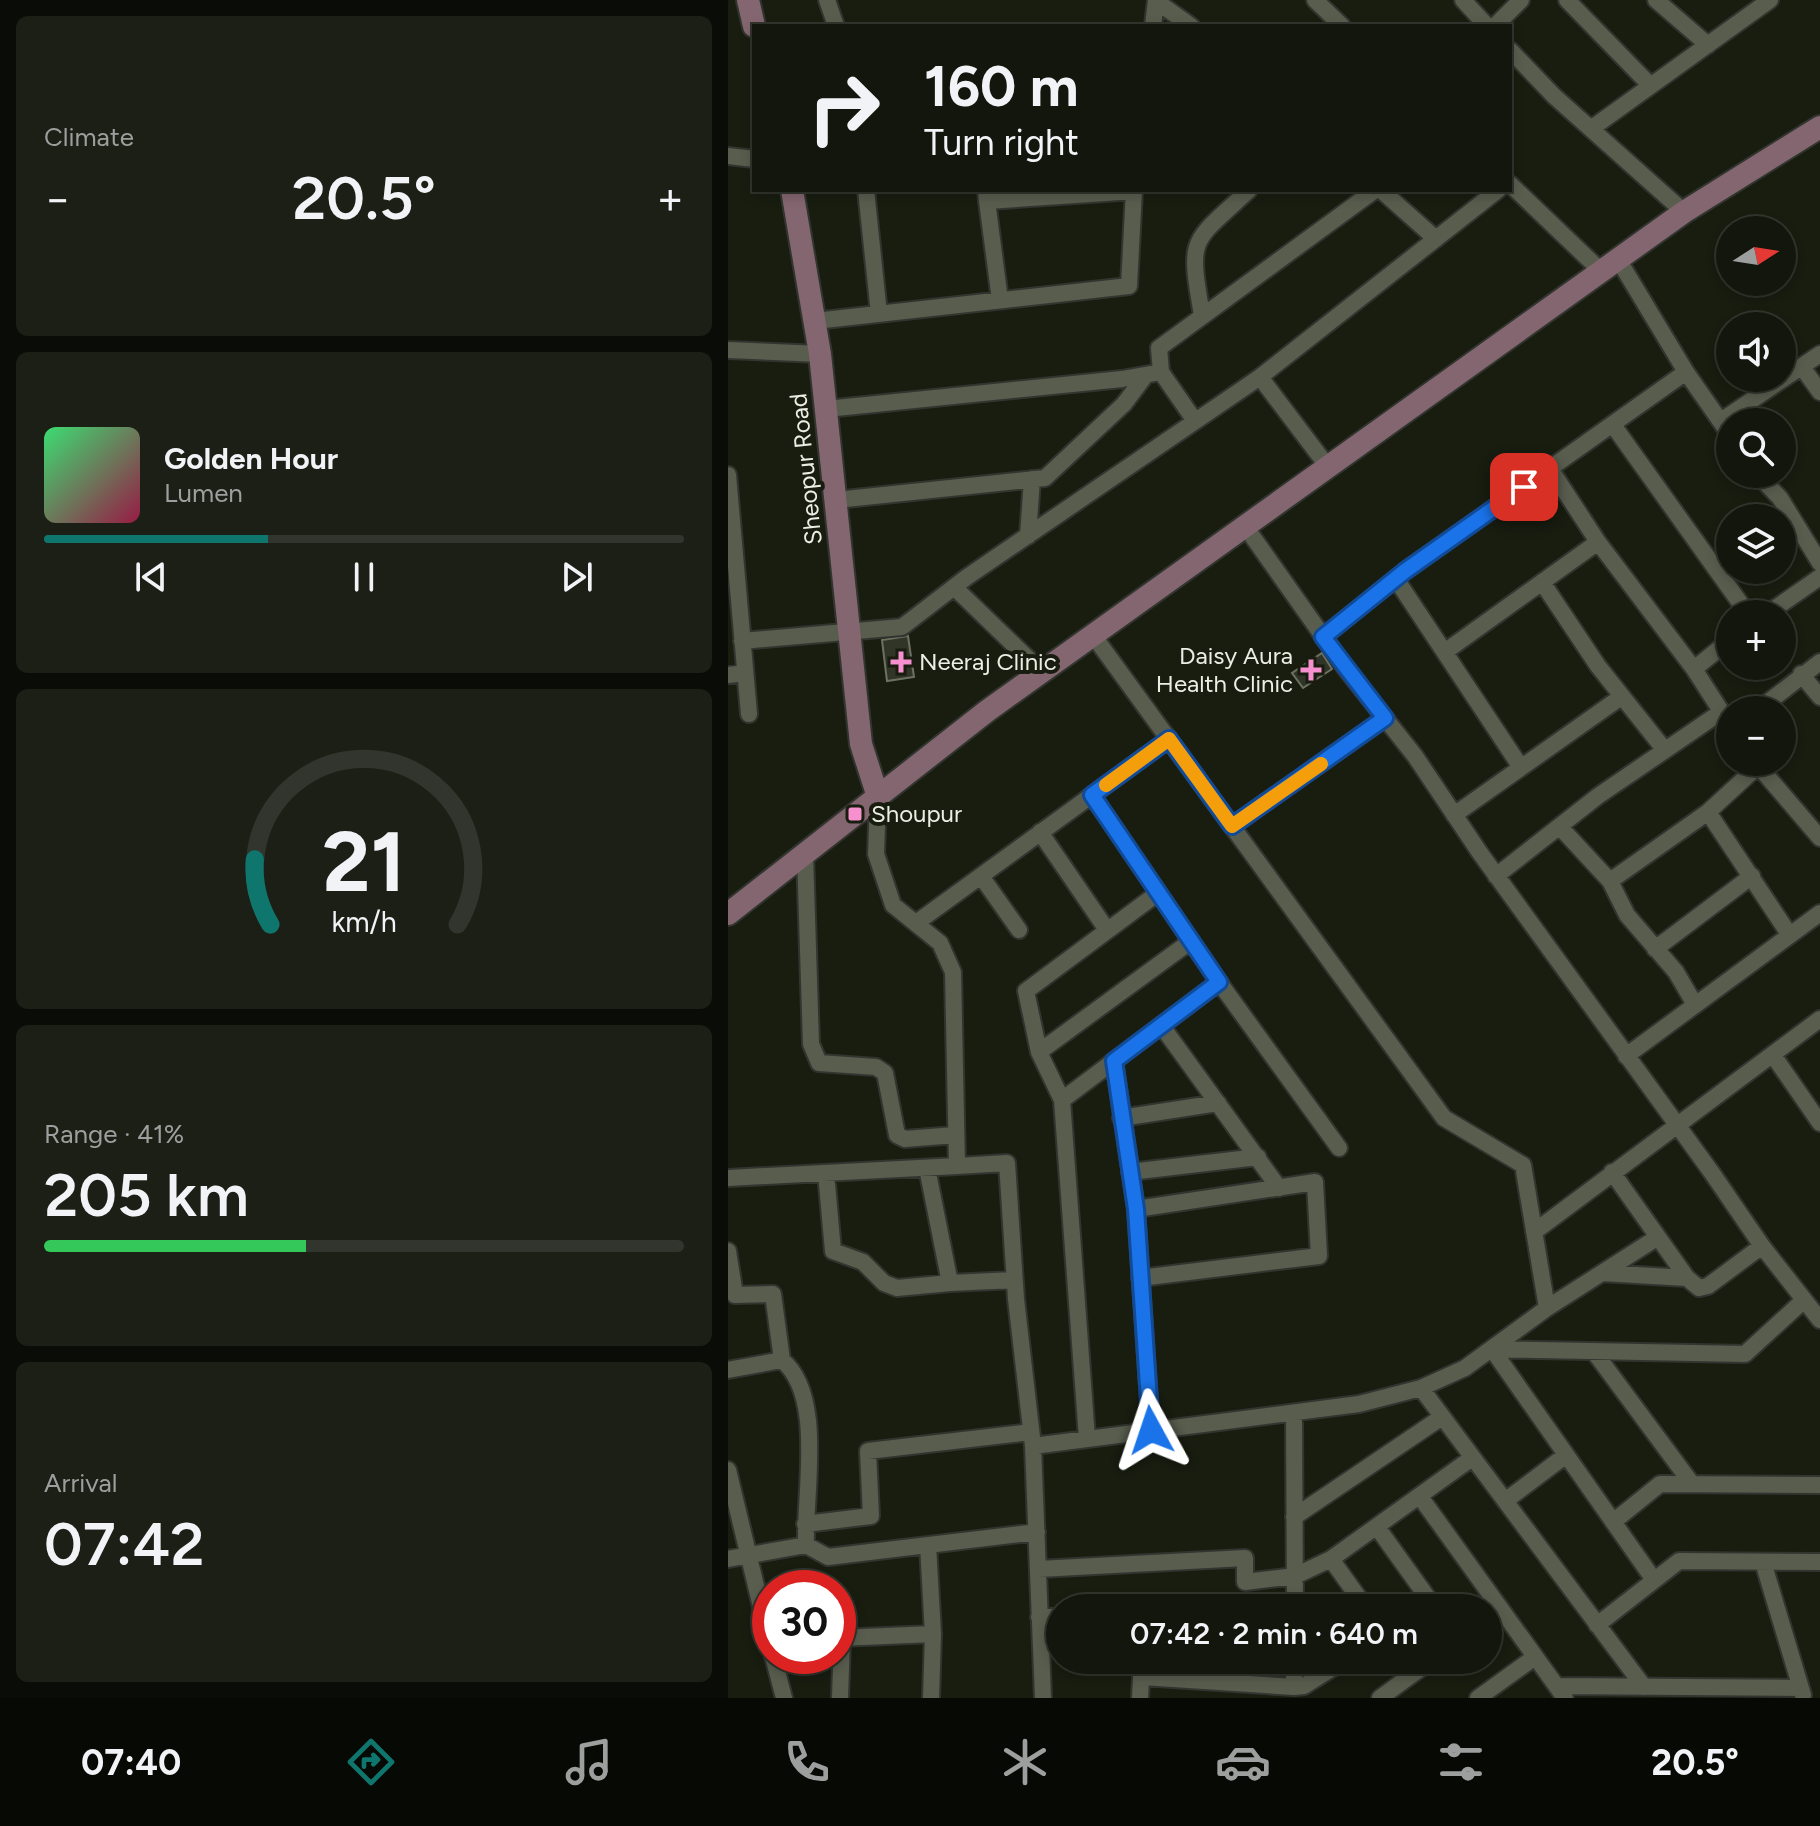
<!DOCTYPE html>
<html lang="en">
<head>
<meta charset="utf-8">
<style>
  :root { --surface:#12160c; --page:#1b1f15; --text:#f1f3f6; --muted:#9c9f9d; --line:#31352d; --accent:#0f766e }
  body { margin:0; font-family:Figtree,sans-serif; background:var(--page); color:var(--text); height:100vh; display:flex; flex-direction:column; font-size:30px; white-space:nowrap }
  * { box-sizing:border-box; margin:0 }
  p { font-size:26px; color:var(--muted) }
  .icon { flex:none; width:44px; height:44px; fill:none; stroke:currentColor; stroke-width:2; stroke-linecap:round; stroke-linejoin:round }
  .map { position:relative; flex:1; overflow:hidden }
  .panel { display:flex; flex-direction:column; gap:16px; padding:16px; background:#0a0c07; width:728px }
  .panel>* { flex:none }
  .top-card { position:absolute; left:24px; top:24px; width:760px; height:168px; border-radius:0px; box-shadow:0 4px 12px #0003,0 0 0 2px var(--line); background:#12160c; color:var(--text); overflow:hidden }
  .needle { width:52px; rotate:78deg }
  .tools { position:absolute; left:988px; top:216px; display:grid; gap:16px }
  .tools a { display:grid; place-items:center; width:80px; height:80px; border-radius:50%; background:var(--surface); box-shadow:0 4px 12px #0003,0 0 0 2px var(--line); font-size:40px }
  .speed { position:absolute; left:24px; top:1570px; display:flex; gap:16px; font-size:40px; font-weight:700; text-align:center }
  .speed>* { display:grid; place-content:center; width:104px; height:104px; border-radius:50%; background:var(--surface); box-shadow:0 4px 12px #0003,0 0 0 2px var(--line); line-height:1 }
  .speed .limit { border:12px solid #d22; background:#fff; color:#111 }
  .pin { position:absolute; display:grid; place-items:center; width:68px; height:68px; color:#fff; margin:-34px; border-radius:16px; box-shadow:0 4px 12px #0006 }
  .me { position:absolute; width:88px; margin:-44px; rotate:355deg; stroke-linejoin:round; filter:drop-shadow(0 0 6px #0008) }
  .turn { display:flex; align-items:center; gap:28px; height:168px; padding:0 40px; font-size:36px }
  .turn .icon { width:104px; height:104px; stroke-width:2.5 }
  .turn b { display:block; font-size:56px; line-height:68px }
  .big { font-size:60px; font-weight:600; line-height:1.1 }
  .panel .widget { flex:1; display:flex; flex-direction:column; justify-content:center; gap:12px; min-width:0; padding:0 28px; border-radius:12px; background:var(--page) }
  .panel .dial { align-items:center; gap:0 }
  .dial svg { height:208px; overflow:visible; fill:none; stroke:var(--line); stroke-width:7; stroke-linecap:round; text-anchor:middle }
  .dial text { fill:var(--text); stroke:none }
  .song { display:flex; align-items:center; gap:24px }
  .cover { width:96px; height:96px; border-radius:12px; background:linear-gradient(135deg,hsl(140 70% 55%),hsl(340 70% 35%)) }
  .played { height:8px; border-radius:4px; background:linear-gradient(90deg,var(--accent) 35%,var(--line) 35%) }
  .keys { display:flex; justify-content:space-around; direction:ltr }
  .heat { display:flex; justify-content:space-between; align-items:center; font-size:44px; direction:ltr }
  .charge { height:12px; border-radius:6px; background:linear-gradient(90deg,#34c759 41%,var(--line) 0) }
  .trip { position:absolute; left:318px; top:1594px; width:456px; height:80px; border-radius:40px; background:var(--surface); box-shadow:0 4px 12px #0003,0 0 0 2px var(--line); font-weight:600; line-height:80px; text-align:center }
  .tab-bar { display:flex; height:128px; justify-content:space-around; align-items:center; background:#070905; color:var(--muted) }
  .tab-bar .icon { width:56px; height:56px }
  .tab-bar .current { color:var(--accent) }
  .tab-bar b { font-size:36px; color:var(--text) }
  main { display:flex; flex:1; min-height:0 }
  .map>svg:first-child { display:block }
</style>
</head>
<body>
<main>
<section class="panel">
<div class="widget"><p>Climate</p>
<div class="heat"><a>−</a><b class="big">20.5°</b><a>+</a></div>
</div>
<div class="widget">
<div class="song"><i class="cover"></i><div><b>Golden Hour</b><p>Lumen</p></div></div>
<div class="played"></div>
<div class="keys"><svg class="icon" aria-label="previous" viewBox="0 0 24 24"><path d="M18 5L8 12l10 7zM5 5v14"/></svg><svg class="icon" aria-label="pause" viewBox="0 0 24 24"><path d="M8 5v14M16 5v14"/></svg><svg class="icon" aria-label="next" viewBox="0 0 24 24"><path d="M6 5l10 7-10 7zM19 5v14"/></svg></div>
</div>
<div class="widget dial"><svg viewBox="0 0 100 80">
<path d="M14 69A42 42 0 1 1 86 69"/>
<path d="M14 69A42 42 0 0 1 8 44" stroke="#0f766e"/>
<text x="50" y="56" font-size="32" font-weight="700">21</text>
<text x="50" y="72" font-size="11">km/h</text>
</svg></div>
<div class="widget"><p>Range · 41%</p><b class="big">205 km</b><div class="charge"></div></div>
<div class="widget"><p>Arrival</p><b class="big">07:42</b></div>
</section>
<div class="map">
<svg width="1092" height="1698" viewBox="0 0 1092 1698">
  <rect width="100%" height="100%" fill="#181d10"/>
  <path fill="#303527" stroke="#6c7262" stroke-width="2" d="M180 636 186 677 159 681 154 640Z
    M594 653 604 669 575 688 564 673Z"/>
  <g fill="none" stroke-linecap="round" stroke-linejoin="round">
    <defs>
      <path id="street" d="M99 0 108 26
        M587 0 614 26
        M735 0 759 26
        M839 0 921 84
        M928 0 980 45
        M428 1 463 26
        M425 26 428 0
        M767 26 793 0
        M782 50 826 96 956 212
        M864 128 1042 0
        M0 156 26 159
        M782 184 873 271
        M138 190 151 314
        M258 190 259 201 406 191
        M653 190 708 239
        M259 201 272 300
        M890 259 958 372 1002 435
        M474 315C460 235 463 244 521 190
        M87 321 401 286 406 190
        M0 350 92 354
        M1074 367 1092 392
        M433 372 431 348 647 190
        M532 377 600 467
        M98 409 394 379 433 372 467 421
        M993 421 1092 354
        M885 425 1020 614
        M823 470 870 542 966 669 1002 725
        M1029 474 1052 498 1092 563
        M0 475 21 714
        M108 500 317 478 396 404 417 376
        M517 526 618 669 687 756 752 853 984 1173 1034 1246 1092 1320
        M300 536 304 479
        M668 579 792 766
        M814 582 870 666 936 749
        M226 587 314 672
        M1039 614 1092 577
        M365 635 716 1118 795 1165 819 1308
        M595 637 677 571 958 372
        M14 641 174 627 239 577 532 377 770 190
        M718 651 870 542
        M966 669 1002 640
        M1073 674 1092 697
        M0 675 17 673
        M1030 710 1092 662
        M1027 762 1092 838
        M364 795 491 982 611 1148
        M150 797 148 854 165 905 212 943 225 972 229 1166 279 1163 288 1299 305 1446 315 1698
        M980 812 1061 934
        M726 815 893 697
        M504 826 657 718
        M832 827 882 881 899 915 948 972 966 1003
        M312 832 379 930
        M77 854 83 1044 91 1063 148 1067 157 1073 169 1135 177 1139 227 1135
        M253 876 291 930
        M768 876 870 796 993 712
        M882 881 980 812 1030 766
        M188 923 441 739
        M927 949 1024 876
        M433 1025 551 1188
        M311 1052 463 941
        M1045 1055 1092 1123
        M898 1056 1092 913
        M386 1061 408 1209 423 1430
        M334 1100 491 982
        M393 1118 490 1103
        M199 1168 222 1283 286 1280
        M402 1172 530 1157
        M884 1172 959 1278 971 1288 980 1286 1034 1246
        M98 1173 105 1251 135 1262 156 1283 169 1288 222 1283
        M0 1178 229 1166
        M408 1209 587 1182 591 1256 412 1278
        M806 1232 1092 1019
        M0 1251 7 1295 45 1294 54 1360
        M874 1273 959 1278
        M764 1349 1017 1354 1076 1300
        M764 1349 926 1580
        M867 1353 964 1484
        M0 1370 54 1360C97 1396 76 1493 78 1545L0 1559
        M693 1388 916 1687
        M566 1413 567 1608
        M359 1438 334 1100 311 1052 298 991 430 893
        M305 1446 631 1404 693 1388 737 1368 819 1308 930 1237
        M0 1470 42 1644
        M693 1498 837 1698
        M777 1501 838 1455
        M566 1517 714 1417
        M885 1522 932 1484 1092 1485
        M77 1524 143 1516 140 1451 303 1432
        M649 1527 707 1608
        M78 1545 100 1557 309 1532
        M200 1545 205 1634
        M603 1559 638 1608
        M1035 1562 1075 1695
        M311 1569 517 1558V1582L567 1576 603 1559 744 1458
        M311 1617H332
        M760 1619 773 1610
        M869 1625 951 1561 1092 1562
        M110 1638 205 1634 203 1698
        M45 1656 56 1698
        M415 1677 566 1687 576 1686 617 1660
        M829 1686 1073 1688
        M566 1687V1660
        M112 1698 114 1638
        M412 1698 414 1660
        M652 1698 704 1660
        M750 1698 807 1657"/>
      <path id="secondary" d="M20 0 26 26
        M64 190 92 354 133 744 150 797
        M0 914 259 711 956 212 1092 127"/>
    </defs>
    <use href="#street" stroke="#32352f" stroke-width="20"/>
    <use href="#secondary" stroke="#32352f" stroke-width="26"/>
    <use href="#street" stroke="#585d4e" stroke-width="16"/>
    <use href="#secondary" stroke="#846670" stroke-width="22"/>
  </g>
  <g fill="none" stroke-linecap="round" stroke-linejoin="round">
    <defs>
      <path id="route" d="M423 1430 408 1209 386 1061 491 982 364 795 441 739 504 826 657 718 595 637 677 571 796 487"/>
    </defs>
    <use href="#route" stroke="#114b97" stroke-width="20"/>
    <use href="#route" stroke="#1a73e8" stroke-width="14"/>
    <path stroke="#f59e0b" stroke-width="14" d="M378 785 441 739 504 826 593 764"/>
  </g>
  <g fill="#f790ce" stroke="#181d10" stroke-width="3">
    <path d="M169 650h8v8h8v8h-8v8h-8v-8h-8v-8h8z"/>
    <path d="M579 658h8v8h8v8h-8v8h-8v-8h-8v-8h8z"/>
    <rect x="119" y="806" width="16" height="16" rx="4"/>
  </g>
  <g text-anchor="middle" stroke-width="8" stroke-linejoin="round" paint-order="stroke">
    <g font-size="24" fill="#eaeee5" stroke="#181d10">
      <text transform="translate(78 469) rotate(-96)" y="8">Sheopur Road</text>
    </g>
    <g font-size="24" fill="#eaeee5" stroke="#181d10" text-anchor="start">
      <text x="565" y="664" text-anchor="end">Daisy Aura<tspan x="565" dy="28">Health Clinic</tspan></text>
      <text x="191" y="670">Neeraj Clinic</text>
      <text x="143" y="822">Shoupur</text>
    </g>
  </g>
</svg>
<div class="tools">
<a><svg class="needle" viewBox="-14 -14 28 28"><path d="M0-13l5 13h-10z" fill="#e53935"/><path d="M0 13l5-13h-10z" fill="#9c9f9d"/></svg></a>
<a><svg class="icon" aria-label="sound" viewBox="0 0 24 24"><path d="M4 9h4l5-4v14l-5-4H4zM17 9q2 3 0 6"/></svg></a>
<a><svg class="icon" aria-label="search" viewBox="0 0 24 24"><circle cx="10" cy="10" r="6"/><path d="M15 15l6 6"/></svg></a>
<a><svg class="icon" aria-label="layers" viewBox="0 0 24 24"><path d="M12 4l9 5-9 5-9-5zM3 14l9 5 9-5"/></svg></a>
<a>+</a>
<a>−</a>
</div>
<div class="speed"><div class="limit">30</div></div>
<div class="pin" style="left:796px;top:487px;background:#d93025"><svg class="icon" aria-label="arrive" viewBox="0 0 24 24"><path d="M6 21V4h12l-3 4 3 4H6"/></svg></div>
<svg class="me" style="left:423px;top:1430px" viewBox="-20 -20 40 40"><path d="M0-17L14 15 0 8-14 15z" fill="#1a73e8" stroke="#fff" stroke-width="4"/></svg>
<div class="trip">07:42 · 2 min · 640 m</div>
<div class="top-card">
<div class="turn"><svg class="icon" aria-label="right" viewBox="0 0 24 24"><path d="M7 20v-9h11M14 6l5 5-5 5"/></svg><div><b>160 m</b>Turn right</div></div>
</div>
</div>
</main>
<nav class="tab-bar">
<b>07:40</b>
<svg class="icon current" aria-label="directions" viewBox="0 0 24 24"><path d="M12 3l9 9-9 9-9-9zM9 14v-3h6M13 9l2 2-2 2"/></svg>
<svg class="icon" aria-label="music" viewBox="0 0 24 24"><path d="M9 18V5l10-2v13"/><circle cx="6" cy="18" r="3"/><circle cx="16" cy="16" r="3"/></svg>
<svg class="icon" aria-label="phone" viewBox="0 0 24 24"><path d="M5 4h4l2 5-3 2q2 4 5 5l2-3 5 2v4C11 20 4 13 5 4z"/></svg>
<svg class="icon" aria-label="climate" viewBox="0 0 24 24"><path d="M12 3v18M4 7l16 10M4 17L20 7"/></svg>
<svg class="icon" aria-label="car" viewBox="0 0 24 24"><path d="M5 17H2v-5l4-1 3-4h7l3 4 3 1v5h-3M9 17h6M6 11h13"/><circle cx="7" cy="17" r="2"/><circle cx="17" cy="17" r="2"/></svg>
<svg class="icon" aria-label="filters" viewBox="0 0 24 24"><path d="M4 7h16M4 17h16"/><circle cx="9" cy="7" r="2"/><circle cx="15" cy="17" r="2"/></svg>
<b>20.5°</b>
</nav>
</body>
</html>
